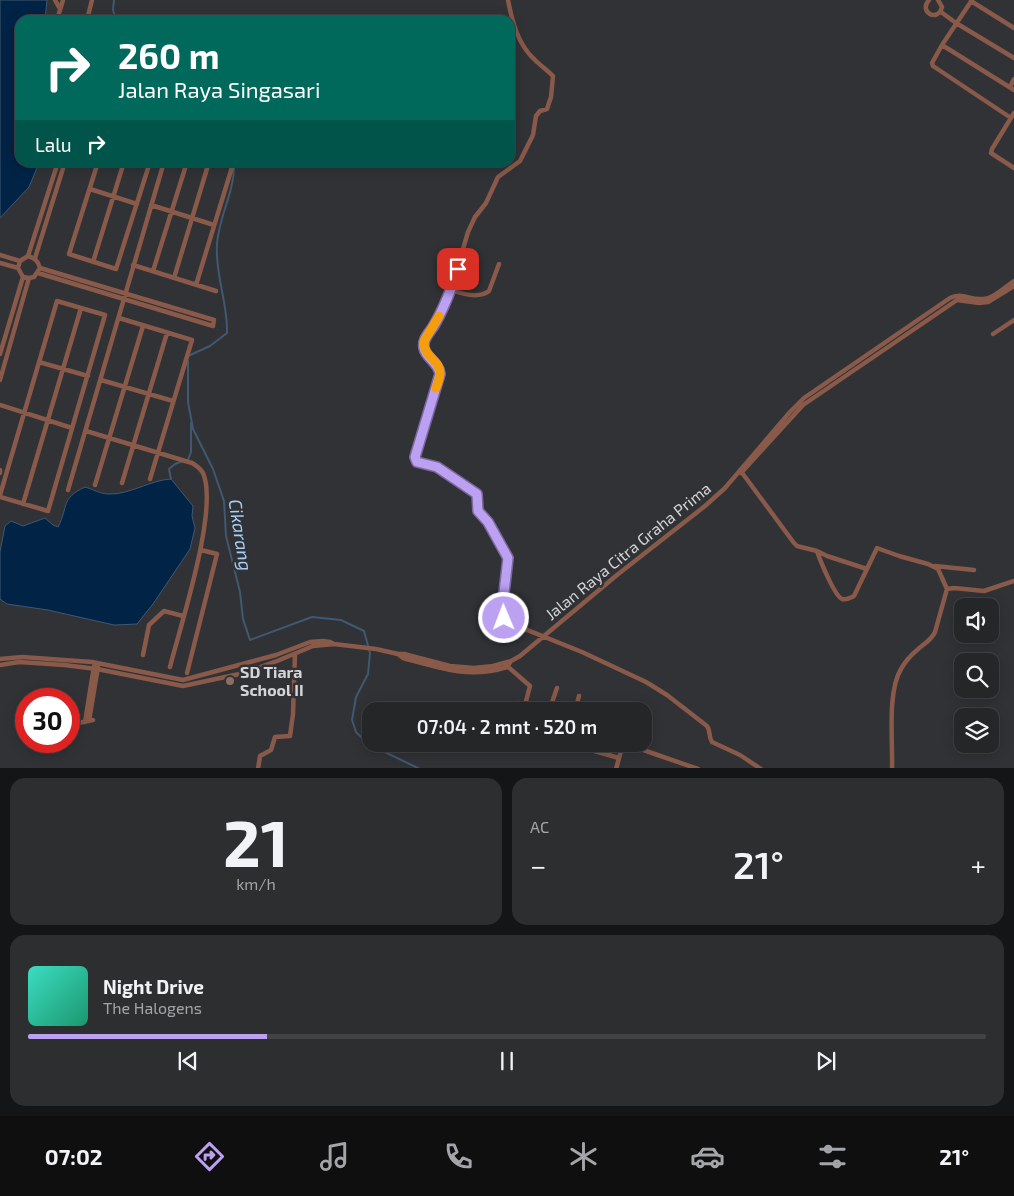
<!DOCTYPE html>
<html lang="id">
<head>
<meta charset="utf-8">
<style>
  :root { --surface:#252628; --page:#2d2e30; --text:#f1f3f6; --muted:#a3a5a8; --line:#424345; --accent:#bca0f2 }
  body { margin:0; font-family:"Exo 2",sans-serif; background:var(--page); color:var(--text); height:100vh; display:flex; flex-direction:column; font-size:19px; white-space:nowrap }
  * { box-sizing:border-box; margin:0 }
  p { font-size:16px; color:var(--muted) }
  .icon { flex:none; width:28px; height:28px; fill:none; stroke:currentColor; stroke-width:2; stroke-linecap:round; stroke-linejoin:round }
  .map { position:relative; height:768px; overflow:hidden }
  .sheet { display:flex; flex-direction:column; gap:10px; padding:10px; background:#141516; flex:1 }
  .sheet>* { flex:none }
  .banner { position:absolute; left:15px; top:15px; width:500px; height:152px; border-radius:15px; box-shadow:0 2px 12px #0003,0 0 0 1px var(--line); background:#00695c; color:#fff; overflow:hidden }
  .controls { position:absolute; left:954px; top:598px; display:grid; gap:10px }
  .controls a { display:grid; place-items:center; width:45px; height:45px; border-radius:10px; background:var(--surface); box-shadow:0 2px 12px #0003,0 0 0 1px var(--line); font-size:25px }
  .speed { position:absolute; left:15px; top:688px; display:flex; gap:10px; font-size:25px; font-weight:700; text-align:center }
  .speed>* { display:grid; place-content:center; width:65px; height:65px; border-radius:50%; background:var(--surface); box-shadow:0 2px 12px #0003,0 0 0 1px var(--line); line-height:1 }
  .speed .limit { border:8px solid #d22; background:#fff; color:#111 }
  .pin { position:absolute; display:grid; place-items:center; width:42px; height:42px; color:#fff; margin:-21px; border-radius:10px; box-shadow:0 2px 8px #0006 }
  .me { position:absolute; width:55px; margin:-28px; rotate:359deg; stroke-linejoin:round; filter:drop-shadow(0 0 4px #0008) }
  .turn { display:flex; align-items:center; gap:18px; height:105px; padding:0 20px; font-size:22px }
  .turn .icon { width:65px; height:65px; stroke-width:2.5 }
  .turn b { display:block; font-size:35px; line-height:42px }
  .then { display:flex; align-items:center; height:48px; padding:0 20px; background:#0003; gap:10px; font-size:19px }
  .big { font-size:38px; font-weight:600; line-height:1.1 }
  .sheet .tile { flex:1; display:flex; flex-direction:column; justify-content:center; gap:8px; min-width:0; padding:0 18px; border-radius:15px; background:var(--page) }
  .sheet .dial { align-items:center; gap:0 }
  .dial b { font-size:65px; line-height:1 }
  .song { display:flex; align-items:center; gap:15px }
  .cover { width:60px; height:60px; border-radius:8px; background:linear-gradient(135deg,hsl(170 70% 55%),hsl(160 70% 35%)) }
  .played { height:5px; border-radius:2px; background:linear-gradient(90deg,var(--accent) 25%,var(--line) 25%) }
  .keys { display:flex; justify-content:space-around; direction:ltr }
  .heat { display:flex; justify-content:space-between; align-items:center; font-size:28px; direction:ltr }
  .sheet .tiles { flex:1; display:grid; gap:10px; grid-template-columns:1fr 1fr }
  .tile:last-child { grid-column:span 2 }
  .trip { position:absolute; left:362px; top:702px; width:290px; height:50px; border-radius:15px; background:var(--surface); box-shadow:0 2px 12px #0003,0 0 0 1px var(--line); font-weight:600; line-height:50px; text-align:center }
  .dock { display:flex; height:80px; justify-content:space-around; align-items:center; background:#0f0f10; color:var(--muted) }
  .dock .icon { width:35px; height:35px }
  .dock .current { color:var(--accent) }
  .dock b { font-size:22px; color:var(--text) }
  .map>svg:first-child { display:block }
</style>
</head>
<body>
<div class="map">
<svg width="1014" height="769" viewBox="0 0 1014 769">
  <rect width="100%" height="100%" fill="#313235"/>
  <path fill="#012345" stroke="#405871" d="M0 0H47L45 20H20V162L39 163 29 187 0 218Z
    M171 479 193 506 192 516 195 528 190 549 153 604 137 624 114 625 48 610 7 604 0 599V552L5 526 11 521 23 526 45 518 53 525 58 527C69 506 60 499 85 487 92 489 101 494 108 494 130 495 150 480 171 479Z"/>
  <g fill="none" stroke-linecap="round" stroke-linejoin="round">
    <path stroke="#405871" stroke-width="2" d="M114 0 113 10 116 20
      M188 356 210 346 227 333C228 303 215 275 217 245 218 219 234 193 234 166
      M188 361V402L193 429 213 469 224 501 226 536 240 592 243 619 250 640 312 617 341 620 364 631 370 653 368 674 356 697 352 720 356 732 368 744 420 769
      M188 460 191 452V423
      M171 479 169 469 175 464 183 461"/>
    <path stroke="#895949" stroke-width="4.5" d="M55 0 60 9
      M508 0C512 21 518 45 535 60 541 66 547 70 553 76L551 97 547 109 540 111 536 116 533 135 520 161 498 177 486 203 475 217 468 232 451 290 441 313 424 341 425 351 438 366 440 374 416 453 415 459 420 463 437 467 477 494 478 511 488 522 508 558 504 603 505 621 582 652 646 682 667 695 707 726C711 731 708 736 712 742L740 755 761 769
      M929 0C918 12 938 23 942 7L938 0
      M972 0 942 45 932 63 933 66 1011 118
      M971 1 1014 28
      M941 12 956 23 1014 58
      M57 20 63 0
      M87 20 92 0
      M942 45 1014 90
      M1010 87 1014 79
      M1014 113 992 149 991 153 1014 168
      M98 162 69 254 116 269 150 162
      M90 189 137 204
      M151 205 214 225
      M0 255 20 261
      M28 256 58 162
      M35 258 65 162
      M93 262 124 162
      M0 263 18 268 23 277 29 278 34 277 40 268C38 261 35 258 28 256L20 261 18 268
      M133 265 216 291
      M153 271 187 162
      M38 273 213 326 214 320 40 268
      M174 278 209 162
      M196 285 233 164 228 162
      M451 290C462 294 479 299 489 291L499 264
      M119 318 192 340 150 479
      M993 334 1014 320
      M0 354 23 277
      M39 362 88 376
      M0 380 29 278
      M101 380 173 401
      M0 405 72 428
      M86 431 192 463C197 466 200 468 203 473 219 509 180 627 170 667
      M0 470V473
      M740 470 794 543 797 546 817 551C820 560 834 595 842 599 847 600 850 598 854 596L877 548 899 556 928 564 938 569 947 589 935 632C931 641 923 644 916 651 910 656 905 662 901 669 887 692 893 741 892 769
      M741 473 803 405 957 300 979 303 988 302 1014 286
      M122 483 167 333
      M95 485 143 326
      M68 490 164 162
      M0 495 57 301 105 315 48 511 0 497
      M23 504 81 308
      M817 551 827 556 867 569
      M935 566 974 570
      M947 589 954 588 984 591 1014 581
      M398 654 403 658C440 668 469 679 507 667L511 661
      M143 655 149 625 164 611 183 616
      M0 659 22 657 92 662 183 680 276 655 310 642 323 641 330 642 334 644
      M0 665 19 662 64 665 97 669 183 686 244 673 277 661 313 646 334 644 376 649 398 654H404L450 666 474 668 493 666 511 661 520 656 617 575 705 506 725 488 790 412 804 398 950 298C961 292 970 300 982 299 993 299 1005 287 1014 281
      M506 665 530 686 525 705
      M187 673 217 554 201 550
      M512 711 514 705 518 703 543 711
      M549 711 557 688
      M575 711 579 696
      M89 721 98 667
      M85 722 94 666
      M78 723 93 720
      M570 744 619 758
      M626 744 698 769
      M258 769 260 756 271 750 275 737 290 736 293 714 295 654
      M616 769 623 744"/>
  </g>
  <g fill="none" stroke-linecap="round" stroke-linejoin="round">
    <defs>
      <path id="route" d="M458 269C451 290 444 309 433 327 429 333 422 340 424 348 426 358 439 363 440 374L415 457 417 462 437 467 477 494 478 511 488 522 508 558 504 593V618"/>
    </defs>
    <use href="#route" stroke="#7a689d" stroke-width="12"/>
    <use href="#route" stroke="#bca0f2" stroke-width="9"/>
    <path stroke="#f59e0b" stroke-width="9" d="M436 388C438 383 440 377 440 372 439 359 423 357 424 341L439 316"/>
  </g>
  <circle fill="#8d6e63" stroke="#313235" stroke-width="2" cx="230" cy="681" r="5"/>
  <g text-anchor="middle" stroke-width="5" stroke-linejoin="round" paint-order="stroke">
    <g font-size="16" fill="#d4d5d7" stroke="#313235">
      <text transform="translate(628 551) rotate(-39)" y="6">Jalan Raya Citra Graha Prima</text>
    </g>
    <g font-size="16" font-weight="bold" fill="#d4d5d7" stroke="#313235" text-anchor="start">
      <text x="240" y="678">SD Tiara<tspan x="240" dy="18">School II</tspan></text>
    </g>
    <g font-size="18" font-style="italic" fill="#a7cef9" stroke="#313235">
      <text transform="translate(240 535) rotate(81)" y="6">Cikarang</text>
    </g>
  </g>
</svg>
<div class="controls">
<a><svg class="icon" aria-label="sound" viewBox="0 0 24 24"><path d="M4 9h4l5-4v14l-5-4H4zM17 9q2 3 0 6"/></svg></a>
<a><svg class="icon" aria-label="search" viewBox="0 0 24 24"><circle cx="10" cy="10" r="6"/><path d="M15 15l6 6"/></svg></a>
<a><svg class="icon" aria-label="layers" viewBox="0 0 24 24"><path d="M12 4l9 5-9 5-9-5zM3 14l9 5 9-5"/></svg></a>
</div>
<div class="speed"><div class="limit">30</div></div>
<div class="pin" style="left:458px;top:269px;background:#d93025"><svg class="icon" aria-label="arrive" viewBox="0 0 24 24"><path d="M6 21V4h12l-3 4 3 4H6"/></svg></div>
<svg class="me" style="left:504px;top:618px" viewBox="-20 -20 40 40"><circle r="17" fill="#bca0f2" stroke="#fff" stroke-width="3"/><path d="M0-11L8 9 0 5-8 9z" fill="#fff"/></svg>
<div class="trip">07:04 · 2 mnt · 520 m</div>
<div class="banner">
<div class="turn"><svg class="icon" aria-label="right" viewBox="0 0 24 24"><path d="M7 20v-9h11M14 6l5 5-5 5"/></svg><div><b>260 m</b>Jalan Raya Singasari</div></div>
<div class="then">Lalu<svg class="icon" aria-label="right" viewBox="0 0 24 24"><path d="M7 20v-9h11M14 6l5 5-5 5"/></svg></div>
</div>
</div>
<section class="sheet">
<div class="tiles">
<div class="tile dial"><b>21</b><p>km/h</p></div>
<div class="tile"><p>AC</p>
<div class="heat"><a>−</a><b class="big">21°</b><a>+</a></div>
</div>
<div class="tile">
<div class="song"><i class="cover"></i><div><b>Night Drive</b><p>The Halogens</p></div></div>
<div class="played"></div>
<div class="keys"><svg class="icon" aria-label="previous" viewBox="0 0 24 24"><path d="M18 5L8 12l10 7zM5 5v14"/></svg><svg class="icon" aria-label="pause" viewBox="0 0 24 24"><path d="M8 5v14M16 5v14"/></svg><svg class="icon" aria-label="next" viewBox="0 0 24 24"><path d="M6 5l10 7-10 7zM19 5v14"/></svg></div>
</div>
</div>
</section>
<nav class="dock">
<b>07:02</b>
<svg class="icon current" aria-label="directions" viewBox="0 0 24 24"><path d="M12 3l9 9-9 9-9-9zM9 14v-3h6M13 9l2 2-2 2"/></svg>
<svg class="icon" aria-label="music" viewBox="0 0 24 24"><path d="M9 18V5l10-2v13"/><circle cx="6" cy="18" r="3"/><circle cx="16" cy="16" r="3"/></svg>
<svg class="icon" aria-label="phone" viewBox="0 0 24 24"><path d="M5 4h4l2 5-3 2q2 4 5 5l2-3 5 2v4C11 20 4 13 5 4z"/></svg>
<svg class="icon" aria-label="climate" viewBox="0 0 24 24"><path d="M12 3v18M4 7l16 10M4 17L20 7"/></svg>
<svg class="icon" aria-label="car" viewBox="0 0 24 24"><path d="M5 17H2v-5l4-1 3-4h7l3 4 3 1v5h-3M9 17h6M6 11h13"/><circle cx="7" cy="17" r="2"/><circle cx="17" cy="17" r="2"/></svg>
<svg class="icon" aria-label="filters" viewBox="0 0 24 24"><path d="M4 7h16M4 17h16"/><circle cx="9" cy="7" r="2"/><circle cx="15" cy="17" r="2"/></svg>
<b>21°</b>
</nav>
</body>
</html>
